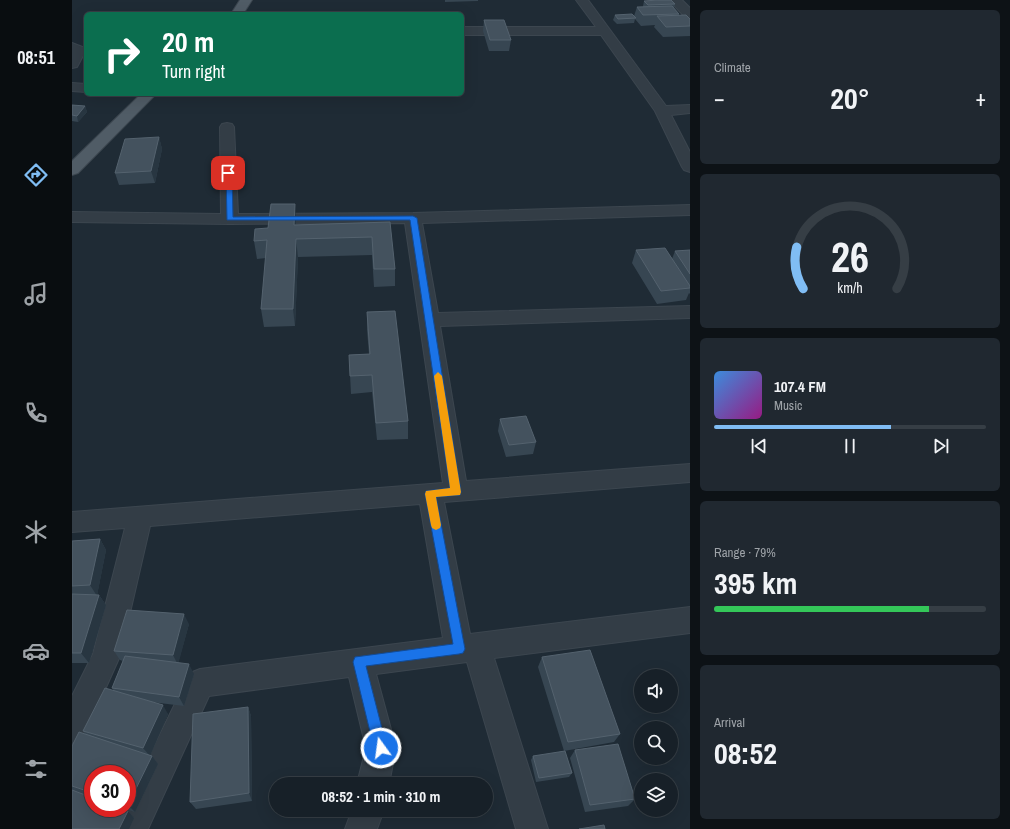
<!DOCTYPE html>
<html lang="en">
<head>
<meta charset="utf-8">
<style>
  :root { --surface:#172028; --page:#202830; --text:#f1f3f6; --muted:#9ea3a8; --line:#363e45; --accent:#80bdf4 }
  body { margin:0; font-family:"Archivo Narrow",sans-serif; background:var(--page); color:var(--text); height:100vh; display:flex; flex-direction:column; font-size:15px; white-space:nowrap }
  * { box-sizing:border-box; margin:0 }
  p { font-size:13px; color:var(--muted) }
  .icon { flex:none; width:22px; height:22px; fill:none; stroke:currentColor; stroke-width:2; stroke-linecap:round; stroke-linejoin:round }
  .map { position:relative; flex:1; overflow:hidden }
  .side { display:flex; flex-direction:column; gap:10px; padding:10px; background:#0d1216; width:320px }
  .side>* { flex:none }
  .banner { position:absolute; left:12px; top:12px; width:380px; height:84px; border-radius:6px; box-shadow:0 4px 16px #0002,0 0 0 1px var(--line); background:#0b6e4f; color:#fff; overflow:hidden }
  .buttons { position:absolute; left:562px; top:669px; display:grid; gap:8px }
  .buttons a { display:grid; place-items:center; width:44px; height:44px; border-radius:50%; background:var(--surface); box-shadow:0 4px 16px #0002,0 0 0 1px var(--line); font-size:20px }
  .speed { position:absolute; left:12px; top:765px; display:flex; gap:8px; font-size:20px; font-weight:700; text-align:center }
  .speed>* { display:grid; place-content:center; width:52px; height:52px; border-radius:50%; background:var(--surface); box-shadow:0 4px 16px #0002,0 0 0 1px var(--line); line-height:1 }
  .speed .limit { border:6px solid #d22; background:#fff; color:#111 }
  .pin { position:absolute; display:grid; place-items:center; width:34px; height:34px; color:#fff; margin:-17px; border-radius:8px; box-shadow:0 2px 6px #0006 }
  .me { position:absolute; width:44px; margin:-22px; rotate:346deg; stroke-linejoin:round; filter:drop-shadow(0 0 3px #0008) }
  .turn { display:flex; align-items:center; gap:14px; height:84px; padding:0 12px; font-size:18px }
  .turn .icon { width:52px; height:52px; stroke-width:2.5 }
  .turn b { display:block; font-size:28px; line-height:34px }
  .big { font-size:30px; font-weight:800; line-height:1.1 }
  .side .tile { flex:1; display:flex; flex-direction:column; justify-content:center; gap:6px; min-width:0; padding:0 14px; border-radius:6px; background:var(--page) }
  .side .dial { align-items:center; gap:0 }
  .dial svg { height:104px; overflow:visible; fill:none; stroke:var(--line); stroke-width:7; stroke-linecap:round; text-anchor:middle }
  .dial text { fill:var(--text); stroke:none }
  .song { display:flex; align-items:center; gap:12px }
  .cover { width:48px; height:48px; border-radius:6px; background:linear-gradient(135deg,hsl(210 70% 55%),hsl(310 70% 35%)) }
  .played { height:4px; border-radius:2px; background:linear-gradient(90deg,var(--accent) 65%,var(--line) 65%) }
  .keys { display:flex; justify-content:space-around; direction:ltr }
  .heat { display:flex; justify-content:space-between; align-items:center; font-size:22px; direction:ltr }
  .charge { height:6px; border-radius:3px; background:linear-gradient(90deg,#34c759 79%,var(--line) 0) }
  .trip { position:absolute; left:197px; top:777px; width:224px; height:40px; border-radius:20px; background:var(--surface); box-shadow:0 4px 16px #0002,0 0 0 1px var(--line); font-weight:800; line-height:40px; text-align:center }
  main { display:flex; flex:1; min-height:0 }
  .dock { display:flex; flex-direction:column; width:72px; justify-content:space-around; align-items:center; background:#090d10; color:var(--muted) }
  .dock .icon { width:28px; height:28px }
  .dock .active { color:var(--accent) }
  .dock b { font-size:18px; color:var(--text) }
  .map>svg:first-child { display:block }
</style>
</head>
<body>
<main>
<nav class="dock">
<b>08:51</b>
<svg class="icon active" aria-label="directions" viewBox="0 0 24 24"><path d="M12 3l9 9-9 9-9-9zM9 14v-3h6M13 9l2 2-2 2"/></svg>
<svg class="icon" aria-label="music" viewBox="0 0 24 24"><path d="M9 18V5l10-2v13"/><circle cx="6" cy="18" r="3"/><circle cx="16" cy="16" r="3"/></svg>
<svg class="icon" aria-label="phone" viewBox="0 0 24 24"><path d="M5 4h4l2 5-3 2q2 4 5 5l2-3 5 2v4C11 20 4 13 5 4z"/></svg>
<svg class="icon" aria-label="climate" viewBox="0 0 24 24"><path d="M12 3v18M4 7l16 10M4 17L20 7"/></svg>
<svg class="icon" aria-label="car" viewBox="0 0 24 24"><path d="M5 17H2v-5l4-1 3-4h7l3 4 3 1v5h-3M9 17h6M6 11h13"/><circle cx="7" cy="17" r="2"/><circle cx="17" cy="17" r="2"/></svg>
<svg class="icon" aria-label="filters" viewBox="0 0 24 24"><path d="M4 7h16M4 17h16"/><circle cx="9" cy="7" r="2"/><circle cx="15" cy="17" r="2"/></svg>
</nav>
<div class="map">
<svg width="618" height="829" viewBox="0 0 618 829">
  <rect width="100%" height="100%" fill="#1f2b35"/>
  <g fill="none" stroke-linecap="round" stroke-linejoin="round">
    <defs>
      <path id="street" d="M504 0H516L594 106 618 105V113L599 115 618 152V172L612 170 610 167 583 111 529 35H390V27H524Z
        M597 0H610L618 8V19L614 18Z
        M0 43 13 48 14 50 5 67 0 68Z
        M0 83 14 84V92L0 91Z
        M155 123 160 124 162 127 166 214 341 213 618 205V215L350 223 366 313 618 306V318L368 326 394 481 618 464V482L372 502 398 634 618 607V633L422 658 476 829H444L395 662 304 674 324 748 317 784H285L294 748 277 677 137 696 76 829H43L52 808H55V802L118 673 128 669 371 638 348 504 78 526 48 656 11 739 0 743V696L21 654 53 528 0 532V512L371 483 333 223 158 224 0 222V212L149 214 148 127 150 124Z
        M280 810H312L305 829H273Z"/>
      <path id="primary" d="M168 0H180L171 14H159Z
        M69 94H84L6 173 0 175V161Z"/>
    </defs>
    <use href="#street" stroke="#3c464f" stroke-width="2"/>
    <use href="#primary" stroke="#3c464f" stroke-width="2"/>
    <use href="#street" fill="#333d46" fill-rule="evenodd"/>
    <use href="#primary" fill="#505c66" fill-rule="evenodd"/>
  </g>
  <path fill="#374652" d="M373 0H406V1L373 2Z
    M572 1 603 4 602 8 607 14V15L618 19V36L591 37 582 27 583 25 569 26 563 19 562 23 545 24 541 20 543 15 562 16 565 7H571V6Z
    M412 20 439 40 437 51H417L411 31Z
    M0 105 13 106 15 112 6 122 0 121Z
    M87 137 90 149 83 183 47 185 43 173Z
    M224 221V225L318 222 323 269V286L302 287 300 255 226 257 223 326 192 327 189 309 194 258 185 259 182 241 196 228Z
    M564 250 600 259 603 251 618 250V294L617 293 614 300 585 304 560 263Z
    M295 312 336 421V439L305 440 300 392 279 394 277 355 297 354 295 330Z
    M428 419 464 442 461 454 434 457 426 431Z
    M28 539 34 550 25 595H27L34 605 17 663H0V541Z
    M117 624 106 663 122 674 112 706 79 702 96 714 78 756H80L86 764 63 812 50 808H55V774H21V798L56 811 62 818 0 829V746L14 735 11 731 42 691 40 688 51 661 48 660 42 651Z
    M470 657 548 734 542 742 492 751 466 667Z
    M176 707 179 716 180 801 124 809 118 802Z
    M503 750 563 799 556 806 513 812 498 758Z
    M461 756 500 773 497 777 464 782 459 760Z"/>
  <path fill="#283641" d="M13 106 15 112 6 122 5 116Z
    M87 137 90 149 83 183 79 171Z
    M223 204 224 221V243L222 225Z
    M224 239 226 257 223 326 221 309Z
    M28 539 34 550 25 596 18 585Z
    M27 595 34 605 17 663 9 653Z
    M112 614 117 624 106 665 101 655Z
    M117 664 122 674 112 706 107 697Z
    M91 705 96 714 78 756 71 748Z
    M176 707 179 716 180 801 177 793Z
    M80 756 86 764 63 812 56 805Z
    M56 811 62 818 57 829H47Z"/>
  <path fill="#44525e" stroke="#54626e" d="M586 0H599L603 4 576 5 572 1Z
    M600 6 607 14 571 15 565 7Z
    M560 14 564 18 546 19 543 15Z
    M614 15 618 19V26L594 27 585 16Z
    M412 20H432L439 40H418Z
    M0 105 13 106 5 116 0 115Z
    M87 137 79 171 43 173 53 139Z
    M199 204H223L222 225 318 222 323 269H302L300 237 224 239 221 309H189L195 240 182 241 183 229 196 228Z
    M593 248 618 286V288L589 291 564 250Z
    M618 250V274L603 251Z
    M323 311 336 421 304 423 300 375 278 376 277 355 298 354 295 312Z
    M454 416 464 442 437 445 428 419Z
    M28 539 18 585 0 586V541Z
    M0 594 27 595 9 653H0Z
    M55 610 112 614 101 655 42 651Z
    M518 650 548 734 496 742 470 657Z
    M53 656 117 664 107 697 40 688Z
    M33 688 91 705 71 748 11 731Z
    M176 707 177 793 118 802 121 714Z
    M7 732 80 756 56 805H55V774H21V793L0 786V746Z
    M546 744 563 799 518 805 503 750Z
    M493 751 500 773 467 778 461 756Z
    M0 790 21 798V808H47L56 811 47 829H0Z
    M532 825 533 829H507Z"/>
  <path fill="#1a73e8" stroke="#114b97" d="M154 171 160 173 161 217 341 216 345 218 389 492 388 495 364 497 393 649 391 653 387 654 294 666 315 748 313 752 309 754 304 752 302 748 281 662 283 657 381 644 353 494 354 491 378 488 338 220H155Z"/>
  <path fill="#f59e0b" d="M366 372 370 376 389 492 388 495 364 497 369 525 368 528 364 530 360 528 359 525 353 494 354 491 378 488 362 376Z"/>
</svg>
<div class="buttons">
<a><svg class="icon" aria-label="sound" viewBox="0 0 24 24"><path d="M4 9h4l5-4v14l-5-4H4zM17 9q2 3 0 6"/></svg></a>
<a><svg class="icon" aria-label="search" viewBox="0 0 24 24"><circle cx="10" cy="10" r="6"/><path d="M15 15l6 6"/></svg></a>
<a><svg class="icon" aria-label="layers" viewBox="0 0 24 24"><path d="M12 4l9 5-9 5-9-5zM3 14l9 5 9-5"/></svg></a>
</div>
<div class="speed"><div class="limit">30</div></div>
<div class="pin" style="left:156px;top:173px;background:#d93025"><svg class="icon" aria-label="arrive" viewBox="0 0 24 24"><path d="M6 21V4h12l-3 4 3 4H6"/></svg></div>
<svg class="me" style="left:309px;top:748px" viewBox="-20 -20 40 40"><circle r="17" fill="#1a73e8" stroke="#fff" stroke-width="3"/><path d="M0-11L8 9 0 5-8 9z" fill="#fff"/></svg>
<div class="trip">08:52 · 1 min · 310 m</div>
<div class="banner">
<div class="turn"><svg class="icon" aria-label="right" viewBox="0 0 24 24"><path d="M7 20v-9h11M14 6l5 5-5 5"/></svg><div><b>20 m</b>Turn right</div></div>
</div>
</div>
<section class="side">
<div class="tile"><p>Climate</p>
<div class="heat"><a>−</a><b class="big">20°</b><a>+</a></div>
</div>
<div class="tile dial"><svg viewBox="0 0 100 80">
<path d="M14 69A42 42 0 1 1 86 69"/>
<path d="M14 69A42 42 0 0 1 9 37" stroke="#80bdf4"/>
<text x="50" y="56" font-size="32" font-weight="700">26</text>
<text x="50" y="72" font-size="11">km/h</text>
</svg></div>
<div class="tile">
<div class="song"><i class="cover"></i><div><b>107.4 FM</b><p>Music</p></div></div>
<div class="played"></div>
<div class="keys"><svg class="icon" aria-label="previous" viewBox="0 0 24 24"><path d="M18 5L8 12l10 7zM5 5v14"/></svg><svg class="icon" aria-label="pause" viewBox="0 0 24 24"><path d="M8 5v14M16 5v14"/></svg><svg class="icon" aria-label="next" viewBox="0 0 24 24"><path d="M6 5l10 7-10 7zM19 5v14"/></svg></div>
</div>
<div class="tile"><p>Range · 79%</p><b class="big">395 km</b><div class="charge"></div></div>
<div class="tile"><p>Arrival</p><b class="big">08:52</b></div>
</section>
</main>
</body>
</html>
